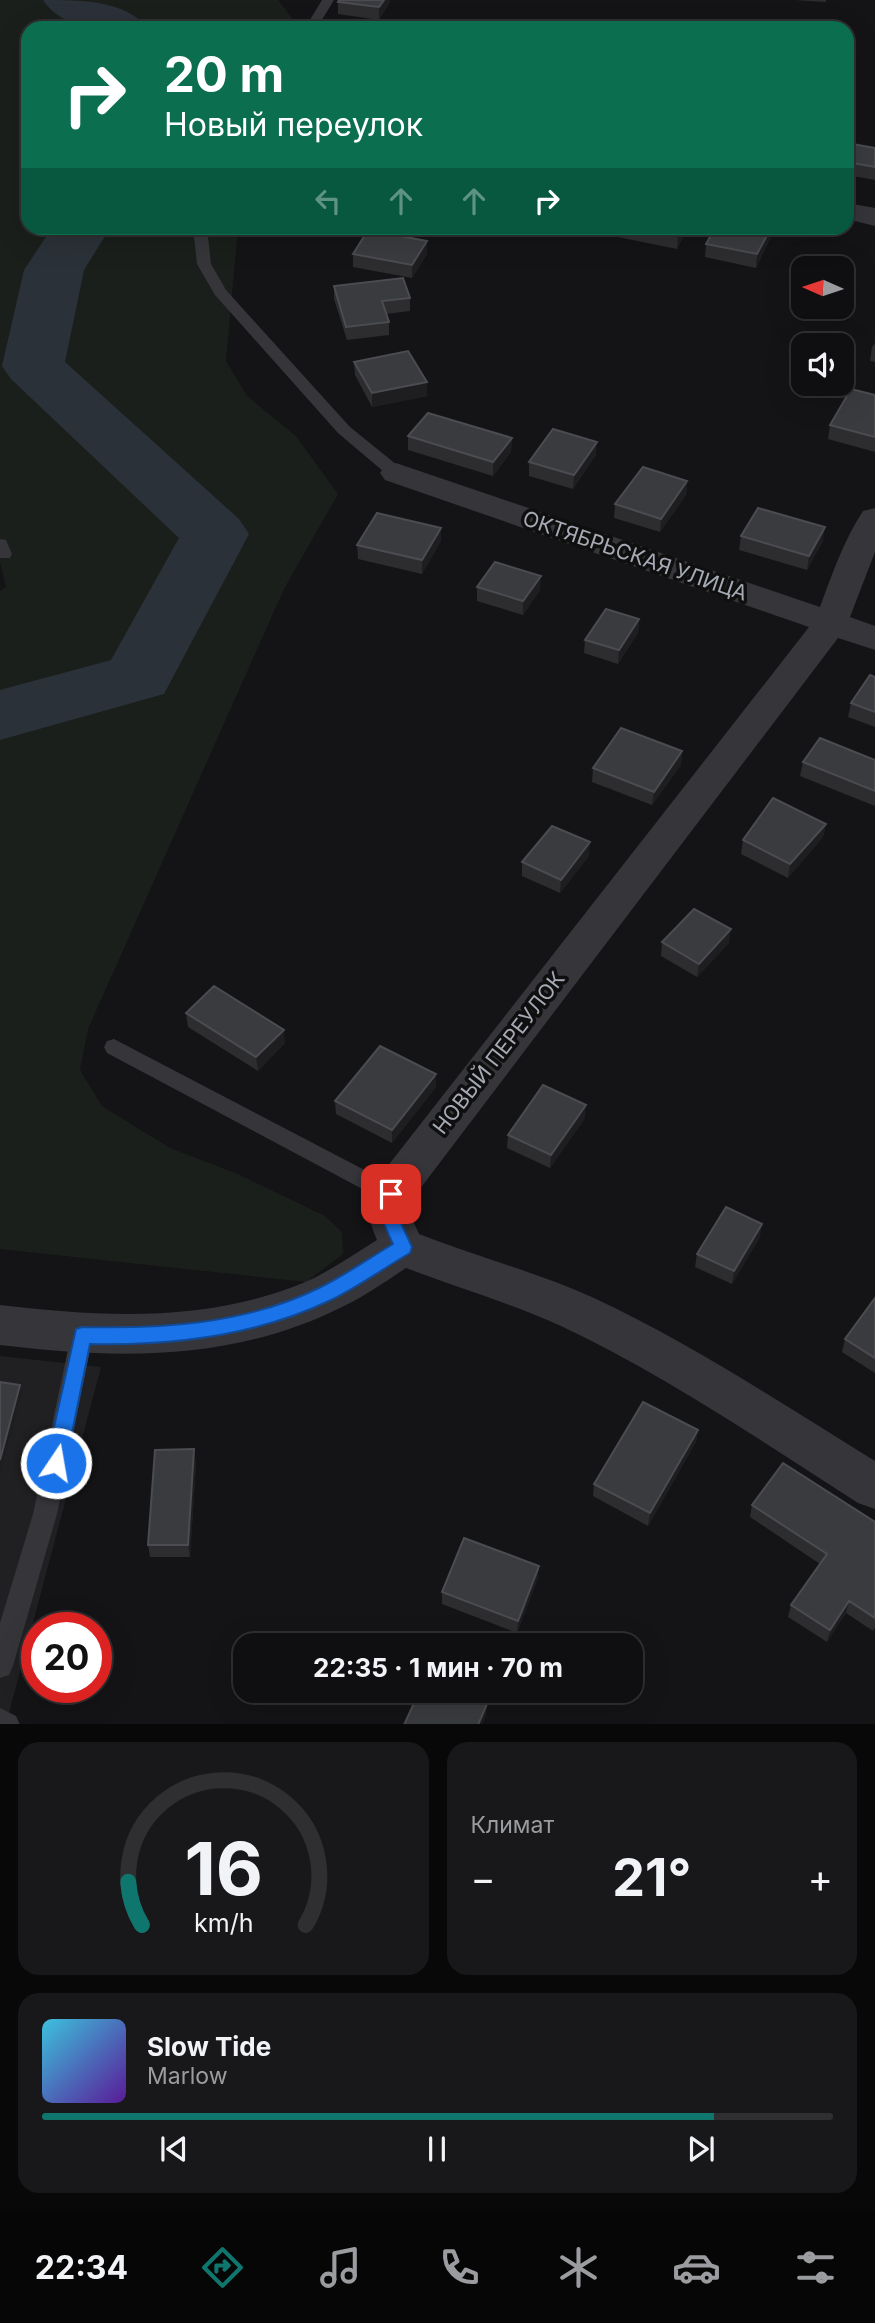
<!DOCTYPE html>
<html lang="ru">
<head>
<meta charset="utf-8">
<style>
  :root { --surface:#0f0e10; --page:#181719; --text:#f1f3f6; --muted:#9b9c9f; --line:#2f2e30; --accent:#0f766e }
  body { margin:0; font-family:Inter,sans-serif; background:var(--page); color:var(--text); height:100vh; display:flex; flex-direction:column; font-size:26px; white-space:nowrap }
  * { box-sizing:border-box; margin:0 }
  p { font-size:23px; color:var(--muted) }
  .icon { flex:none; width:38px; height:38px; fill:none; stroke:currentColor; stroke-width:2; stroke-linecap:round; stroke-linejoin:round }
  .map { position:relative; height:1724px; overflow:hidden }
  .details { display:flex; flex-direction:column; gap:18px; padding:18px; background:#080809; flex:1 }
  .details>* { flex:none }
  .top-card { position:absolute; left:21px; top:21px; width:833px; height:214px; border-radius:21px; box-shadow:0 7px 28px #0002,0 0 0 2px var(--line); background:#0b6e4f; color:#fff; overflow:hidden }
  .needle { width:46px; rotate:273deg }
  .fabs { position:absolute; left:791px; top:256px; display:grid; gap:14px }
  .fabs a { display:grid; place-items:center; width:63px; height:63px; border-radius:14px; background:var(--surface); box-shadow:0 7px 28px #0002,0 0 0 2px var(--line); font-size:35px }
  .speed { position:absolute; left:21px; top:1612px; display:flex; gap:14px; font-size:35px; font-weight:700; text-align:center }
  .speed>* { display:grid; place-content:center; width:91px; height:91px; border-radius:50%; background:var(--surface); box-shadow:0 7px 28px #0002,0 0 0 2px var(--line); line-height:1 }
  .speed .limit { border:10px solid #d22; background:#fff; color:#111 }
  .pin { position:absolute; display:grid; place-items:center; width:60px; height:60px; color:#fff; margin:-30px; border-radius:14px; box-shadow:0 4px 10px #0006 }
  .me { position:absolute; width:77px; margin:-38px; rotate:12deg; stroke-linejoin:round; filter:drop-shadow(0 0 5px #0008) }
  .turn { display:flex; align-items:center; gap:24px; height:147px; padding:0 28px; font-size:32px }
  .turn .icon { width:91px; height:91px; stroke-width:2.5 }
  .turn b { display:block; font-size:49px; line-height:60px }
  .lanes { display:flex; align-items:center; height:66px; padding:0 28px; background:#0003; justify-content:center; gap:35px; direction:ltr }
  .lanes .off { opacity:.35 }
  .big { font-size:52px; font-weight:700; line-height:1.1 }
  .details .widget { flex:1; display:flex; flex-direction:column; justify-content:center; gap:10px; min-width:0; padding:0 24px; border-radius:21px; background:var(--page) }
  .details .dial { align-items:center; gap:0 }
  .dial svg { height:182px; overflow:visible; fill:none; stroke:var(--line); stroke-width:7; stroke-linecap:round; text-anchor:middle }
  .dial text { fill:var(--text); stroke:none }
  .song { display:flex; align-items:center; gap:21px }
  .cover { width:84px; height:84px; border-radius:10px; background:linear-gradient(135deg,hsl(190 70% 55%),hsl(270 70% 35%)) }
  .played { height:7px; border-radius:4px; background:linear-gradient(90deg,var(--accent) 85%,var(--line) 85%) }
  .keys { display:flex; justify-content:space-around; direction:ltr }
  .heat { display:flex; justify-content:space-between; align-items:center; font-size:38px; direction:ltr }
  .details .tiles { flex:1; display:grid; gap:18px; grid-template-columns:1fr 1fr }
  .widget:last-child { grid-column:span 2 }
  .trip { position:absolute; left:233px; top:1633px; width:410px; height:70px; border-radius:21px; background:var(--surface); box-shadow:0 7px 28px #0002,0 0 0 2px var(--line); font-weight:700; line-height:70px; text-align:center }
  .tabs { display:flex; height:112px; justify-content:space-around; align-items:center; background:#060606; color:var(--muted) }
  .tabs .icon { width:49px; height:49px }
  .tabs .selected { color:var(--accent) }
  .tabs b { font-size:32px; color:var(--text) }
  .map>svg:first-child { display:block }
</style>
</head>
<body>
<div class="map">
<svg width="875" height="1725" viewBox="0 0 875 1725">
  <rect width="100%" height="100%" fill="#141315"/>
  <path fill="#202022" d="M0 1356 101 1367 6 1724 0 1725Z"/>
  <path fill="#1a1f1b" d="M0 0H278L292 18 290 28H28V228H238L226 361 247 396 296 436 338 494 284 589 88 1029 80 1070 102 1106 170 1148 238 1174 325 1216 342 1232 343 1254 306 1282 0 1249V591L6 587 0 562Z"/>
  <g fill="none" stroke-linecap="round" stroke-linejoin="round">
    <path fill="#2b3138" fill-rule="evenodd" d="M43 0C81 0 124 0 148 28 111 28 67 35 43 0Z
      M52 228H110L84 270 65 362 239 519 249 534 164 694 0 740V690L111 660 179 538 11 379 2 366 24 270Z"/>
    <path fill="#35353a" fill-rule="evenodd" d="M322 0H334L317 28H305Z
      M193 228H207L211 264 226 290 350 427 402 469 404 473 402 477H390L338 433 215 295 197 264Z
      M0 539 6 540 12 554 10 558H0Z
      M114 1039 399 1188 402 1194 399 1200 391 1203 383 1200 107 1053 104 1047 107 1041Z
      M82 1325 90 1328 93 1335 57 1514 13 1666 9 1675 0 1678V1623L33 1514 71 1335 74 1328Z
      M0 1708 16 1716 20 1725H0Z"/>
    <path fill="#35353a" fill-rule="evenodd" d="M847 203 875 208V226L847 219Z
      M396 463 820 607C832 574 844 540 863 511L875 508V552L850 617 875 626V650L838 638 413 1198V1221L419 1234C477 1257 537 1272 594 1298 692 1344 783 1404 875 1461V1509L858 1503C761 1441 665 1375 561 1326 511 1303 458 1288 406 1268 385 1282 365 1296 342 1307 232 1362 118 1359 0 1345V1305C103 1317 205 1323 303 1283 329 1272 353 1255 377 1240 368 1219 365 1202 376 1181L809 627 385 480 380 473 385 466Z"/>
  </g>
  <path fill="#2d2d30" d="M339 0H390V2L379 20 338 14V2Z
    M794 0H826V2Z
    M847 143 875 148V180L847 175Z
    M603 228H688L677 249 603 234Z
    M715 228H775L756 268 705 257 706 244Z
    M353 254H427L412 278 353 267Z
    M334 286 410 298V311L386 314 389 322V335L347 340 334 299Z
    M875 343V362L870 361 872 347Z
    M354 362 427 382V396L372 407 355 375Z
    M875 395V452L828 439 830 425Z
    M408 436 512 438 511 452 493 476 408 450Z
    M596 455 573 489 529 476V462Z
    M687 481 686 495 660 532 614 518 615 504Z
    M441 528V541L422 574 358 559 357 545Z
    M741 536 823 541 807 570 739 550Z
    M477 587 540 590 523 615 477 601Z
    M639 619 638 633 618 664 584 653 585 640Z
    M875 677V727L848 717 851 703Z
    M682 751 681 765 652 805 592 782 593 768Z
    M875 760V806L800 776 803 762Z
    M826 824 823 837 788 878 741 854 743 840Z
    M589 856 560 893 522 876V862Z
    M662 942 729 943 697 977 661 956Z
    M186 1013 285 1043 258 1071 188 1027Z
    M436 1087 392 1143 336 1114 335 1101Z
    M585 1118 550 1168 507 1148 508 1135Z
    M760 1237 732 1284 695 1267 697 1254Z
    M875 1298V1373L842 1352 845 1339Z
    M698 1430 696 1442 648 1526 593 1496 594 1484Z
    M196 1462 190 1557H150L148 1545Z
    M752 1505 875 1522V1627L873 1631 846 1613 827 1642 788 1617 791 1605 820 1564 750 1517Z
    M538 1578 517 1633 442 1604V1592Z"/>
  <path fill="#1e1d1f" d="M384 0H390V2L379 20V7Z
    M682 228H688L677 249 678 235Z
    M771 228H775V230L756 268 757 254Z
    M427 241V254L412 278V265Z
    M427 382V396L372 407V393Z
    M512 438 511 452 493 476V462Z
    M597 442 596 455 573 489 574 475Z
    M687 481 686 495 660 532 661 519Z
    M825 527 823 541 807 570 809 556Z
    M441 528V541L422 574V560Z
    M541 576 540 590 523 615V601Z
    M639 619 638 633 618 664 619 650Z
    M682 751 681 765 652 805 654 792Z
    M826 824 823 837 788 878 790 864Z
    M590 842 589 856 560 893 561 880Z
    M731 929 729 943 697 977 699 964Z
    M284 1030 285 1043 258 1071 256 1057Z
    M436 1074V1087L392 1143V1130Z
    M586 1105 585 1118 550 1168 551 1155Z
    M762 1224 760 1237 732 1284 734 1271Z
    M20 1385 22 1391 0 1473V1460Z
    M698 1430 696 1442 648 1526 650 1513Z
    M194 1449 196 1462 190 1557 188 1545Z
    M539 1566 538 1578 517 1633 518 1621Z
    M849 1601 846 1613 827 1642 830 1630Z
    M487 1704 486 1715 482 1725H478Z"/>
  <path fill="#3a3b3e" stroke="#4b4c51" stroke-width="2" d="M339 0H384L379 7 338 2Z
    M847 143 875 148V167L847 162Z
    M638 228H682L678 235Z
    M715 228H771L757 254 706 244Z
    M368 230 427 241 412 265 353 254Z
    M403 278 410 298 382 301 389 322 346 327 334 286Z
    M408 351 427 382 372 393 354 362Z
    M851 389 875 395V437L830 425Z
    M428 413 512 438 493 462 408 436Z
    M553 429 597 442 574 475 529 462Z
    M643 467 687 481 661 519 615 504Z
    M758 508 825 527 809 556 741 536Z
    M377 513 441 528 422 560 357 545Z
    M495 562 541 576 523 601 477 587Z
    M606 609 639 619 619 650 585 640Z
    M870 675 875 677V712L851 703Z
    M621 728 682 751 654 792 593 768Z
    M820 738 875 760V791L803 762Z
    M773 798 826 824 790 864 743 840Z
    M552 826 590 842 561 880 522 862Z
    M694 909 731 929 699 964 662 942Z
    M214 986 284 1030 256 1057 186 1013Z
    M380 1046 436 1074 392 1130 335 1101Z
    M543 1085 586 1105 551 1155 508 1135Z
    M726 1207 762 1224 734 1271 697 1254Z
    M875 1298V1358L845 1339Z
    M0 1382 20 1385 0 1460Z
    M643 1402 698 1430 650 1513 594 1484Z
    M194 1449 188 1545H148L155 1450Z
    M783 1463 875 1522V1618L849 1601 830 1630 791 1605 827 1554 752 1505Z
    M464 1538 539 1566 518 1621 442 1592Z
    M420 1690H456L487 1704 478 1725H404Z"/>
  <path fill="#1a73e8" stroke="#114b97" stroke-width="2" d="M391 1187 397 1189 400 1194V1221L412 1247 410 1253C384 1268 358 1287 331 1300 256 1336 172 1346 90 1344L66 1463 63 1469 56 1472 49 1469 46 1463 76 1329 82 1327C162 1329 246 1324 319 1288 344 1276 368 1259 393 1244 385 1227 375 1207 384 1189Z"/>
  <g text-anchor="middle" stroke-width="7" stroke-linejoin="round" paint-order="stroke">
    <g font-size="21" fill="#a6aab4" stroke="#0f0f10">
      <text transform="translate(635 556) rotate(19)" y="7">ОКТЯБРЬСКАЯ УЛИЦА</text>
      <text transform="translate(499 1053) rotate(-52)" y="7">НОВЫЙ ПЕРЕУЛОК</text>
    </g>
  </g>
</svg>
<div class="fabs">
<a><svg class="needle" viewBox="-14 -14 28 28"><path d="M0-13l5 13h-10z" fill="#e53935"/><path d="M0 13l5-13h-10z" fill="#9b9c9f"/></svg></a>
<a><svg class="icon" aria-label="sound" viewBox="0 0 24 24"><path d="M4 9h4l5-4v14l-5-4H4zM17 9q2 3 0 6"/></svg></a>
</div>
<div class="speed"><div class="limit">20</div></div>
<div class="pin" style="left:391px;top:1194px;background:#d93025"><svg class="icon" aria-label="arrive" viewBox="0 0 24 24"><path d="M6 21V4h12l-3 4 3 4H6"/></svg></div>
<svg class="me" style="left:56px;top:1463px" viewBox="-20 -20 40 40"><circle r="17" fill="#1a73e8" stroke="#fff" stroke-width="3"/><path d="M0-11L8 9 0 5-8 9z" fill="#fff"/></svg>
<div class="trip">22:35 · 1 мин · 70 m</div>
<div class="top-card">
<div class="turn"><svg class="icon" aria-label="right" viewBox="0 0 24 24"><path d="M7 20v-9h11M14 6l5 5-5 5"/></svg><div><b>20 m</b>Новый переулок</div></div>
<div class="lanes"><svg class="icon off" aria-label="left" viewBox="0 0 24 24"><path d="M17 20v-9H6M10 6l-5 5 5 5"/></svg><svg class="icon off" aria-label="ahead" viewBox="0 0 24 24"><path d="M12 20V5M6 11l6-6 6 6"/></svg><svg class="icon off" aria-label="ahead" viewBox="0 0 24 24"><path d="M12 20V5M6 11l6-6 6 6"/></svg><svg class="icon" aria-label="right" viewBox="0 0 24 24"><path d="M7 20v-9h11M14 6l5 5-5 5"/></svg></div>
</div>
</div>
<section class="details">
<div class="tiles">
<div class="widget dial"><svg viewBox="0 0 100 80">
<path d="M14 69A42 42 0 1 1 86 69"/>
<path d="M14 69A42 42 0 0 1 8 50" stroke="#0f766e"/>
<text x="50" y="56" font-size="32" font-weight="700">16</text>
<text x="50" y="72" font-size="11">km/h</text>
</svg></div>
<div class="widget"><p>Климат</p>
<div class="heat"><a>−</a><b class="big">21°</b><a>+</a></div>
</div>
<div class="widget">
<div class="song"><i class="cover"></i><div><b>Slow Tide</b><p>Marlow</p></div></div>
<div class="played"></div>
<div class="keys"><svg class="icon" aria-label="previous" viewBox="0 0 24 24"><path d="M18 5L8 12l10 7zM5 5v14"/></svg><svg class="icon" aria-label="pause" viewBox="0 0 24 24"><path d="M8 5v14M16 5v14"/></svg><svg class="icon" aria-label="next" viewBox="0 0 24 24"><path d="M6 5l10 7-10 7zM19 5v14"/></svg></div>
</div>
</div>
</section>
<nav class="tabs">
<b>22:34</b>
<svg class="icon selected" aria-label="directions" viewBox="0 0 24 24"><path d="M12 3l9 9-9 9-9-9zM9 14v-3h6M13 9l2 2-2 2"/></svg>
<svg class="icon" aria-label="music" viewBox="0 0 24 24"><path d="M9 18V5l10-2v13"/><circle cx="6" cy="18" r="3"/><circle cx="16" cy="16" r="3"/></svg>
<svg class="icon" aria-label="phone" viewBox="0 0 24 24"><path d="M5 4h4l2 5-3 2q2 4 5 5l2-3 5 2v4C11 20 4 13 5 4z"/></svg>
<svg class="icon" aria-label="climate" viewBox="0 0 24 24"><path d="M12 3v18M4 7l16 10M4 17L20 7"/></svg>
<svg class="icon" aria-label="car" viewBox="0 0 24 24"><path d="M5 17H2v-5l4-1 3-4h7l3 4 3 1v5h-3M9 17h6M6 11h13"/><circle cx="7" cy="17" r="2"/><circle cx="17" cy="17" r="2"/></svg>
<svg class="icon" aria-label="filters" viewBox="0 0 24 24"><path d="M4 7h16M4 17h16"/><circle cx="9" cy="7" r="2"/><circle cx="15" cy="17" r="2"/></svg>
</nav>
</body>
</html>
